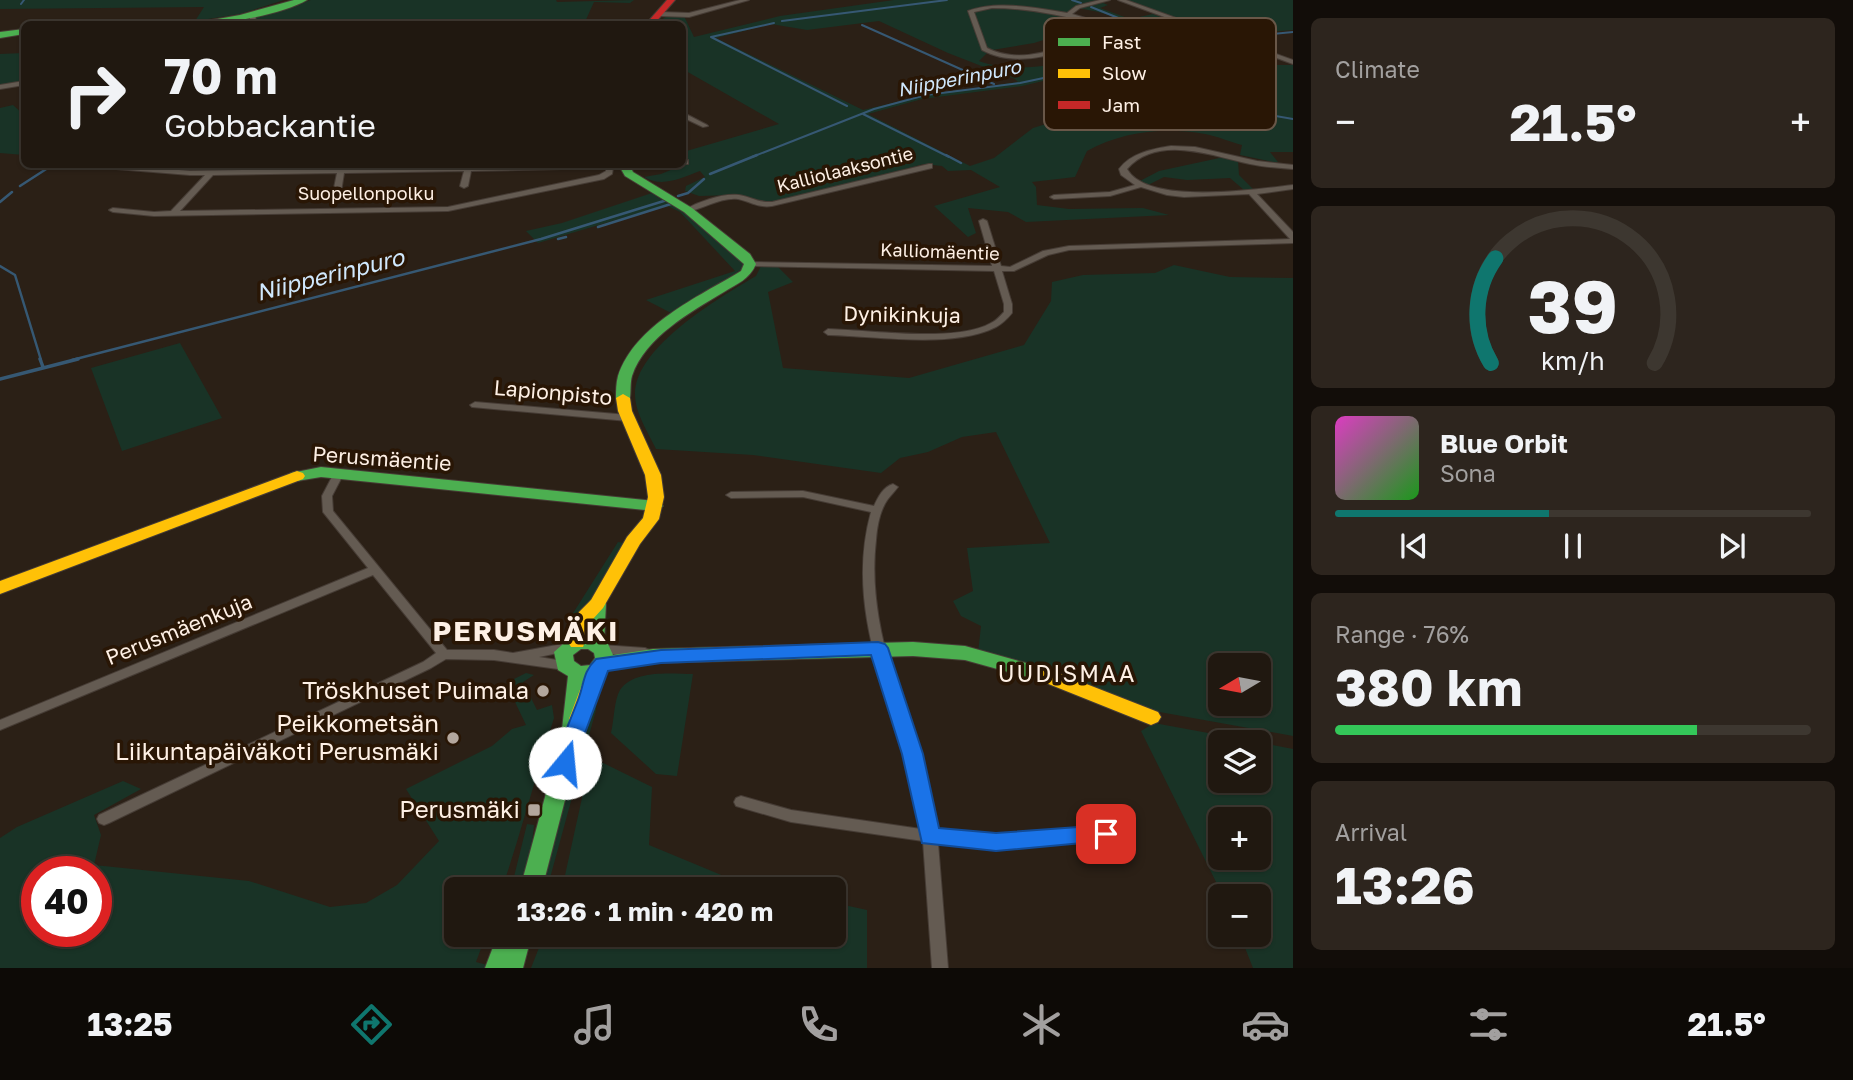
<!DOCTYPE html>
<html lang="en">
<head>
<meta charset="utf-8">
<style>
  :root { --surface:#201810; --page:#2d251e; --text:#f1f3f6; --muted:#a2a09f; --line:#3d3730; --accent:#0f766e }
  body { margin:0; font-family:"Golos Text",sans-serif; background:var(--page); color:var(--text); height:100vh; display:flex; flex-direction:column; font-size:26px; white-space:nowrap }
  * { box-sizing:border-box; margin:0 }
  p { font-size:23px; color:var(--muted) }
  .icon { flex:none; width:38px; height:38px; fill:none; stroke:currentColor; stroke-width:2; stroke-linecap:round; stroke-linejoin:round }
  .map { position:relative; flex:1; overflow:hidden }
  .drawer { display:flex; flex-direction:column; gap:18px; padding:18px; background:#120d09; width:560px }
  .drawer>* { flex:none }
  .hud { position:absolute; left:21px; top:21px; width:665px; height:147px; border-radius:10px; box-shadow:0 2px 5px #0004,0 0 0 2px var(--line); background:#201810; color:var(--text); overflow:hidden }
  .needle { width:46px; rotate:260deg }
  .controls { position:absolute; left:1208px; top:653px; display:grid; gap:14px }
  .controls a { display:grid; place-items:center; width:63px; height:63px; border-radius:10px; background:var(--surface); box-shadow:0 2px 5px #0004,0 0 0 2px var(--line); font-size:35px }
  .speed { position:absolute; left:21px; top:856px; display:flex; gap:14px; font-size:35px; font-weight:700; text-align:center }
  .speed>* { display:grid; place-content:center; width:91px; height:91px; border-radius:50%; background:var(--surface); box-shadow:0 2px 5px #0004,0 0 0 2px var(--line); line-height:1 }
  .speed .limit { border:10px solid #d22; background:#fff; color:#111 }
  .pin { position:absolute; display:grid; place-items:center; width:60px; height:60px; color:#fff; margin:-30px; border-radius:14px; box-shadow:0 4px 10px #0006 }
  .me { position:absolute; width:77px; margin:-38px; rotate:17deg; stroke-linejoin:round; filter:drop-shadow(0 0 5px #0008) }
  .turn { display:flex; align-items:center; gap:24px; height:147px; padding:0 28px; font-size:32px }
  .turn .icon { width:91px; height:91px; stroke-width:2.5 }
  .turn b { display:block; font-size:49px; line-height:60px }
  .big { font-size:52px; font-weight:700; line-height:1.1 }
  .drawer .card { flex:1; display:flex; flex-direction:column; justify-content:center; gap:10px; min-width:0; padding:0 24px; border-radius:10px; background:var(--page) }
  .drawer .dial { align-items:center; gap:0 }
  .dial svg { height:182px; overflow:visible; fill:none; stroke:var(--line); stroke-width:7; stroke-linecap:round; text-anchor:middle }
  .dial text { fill:var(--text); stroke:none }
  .song { display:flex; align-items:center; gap:21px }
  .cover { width:84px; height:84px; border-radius:10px; background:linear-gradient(135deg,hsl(310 70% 55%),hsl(120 70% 35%)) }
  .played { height:7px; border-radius:4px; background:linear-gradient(90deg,var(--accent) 45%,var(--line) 45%) }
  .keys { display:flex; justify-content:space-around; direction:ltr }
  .heat { display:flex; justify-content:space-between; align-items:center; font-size:38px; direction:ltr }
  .charge { height:10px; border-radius:5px; background:linear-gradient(90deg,#34c759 76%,var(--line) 0) }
  .trip { position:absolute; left:444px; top:877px; width:402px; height:70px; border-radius:10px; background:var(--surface); box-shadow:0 2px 5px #0004,0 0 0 2px var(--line); font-weight:700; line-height:70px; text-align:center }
  .tabs { display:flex; height:112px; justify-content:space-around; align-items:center; background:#0d0a06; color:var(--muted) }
  .tabs .icon { width:49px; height:49px }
  .tabs .current { color:var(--accent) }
  .tabs b { font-size:32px; color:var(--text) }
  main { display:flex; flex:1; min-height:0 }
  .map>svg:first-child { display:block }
</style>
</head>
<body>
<main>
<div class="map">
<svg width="1293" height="968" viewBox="0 0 1293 968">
  <rect width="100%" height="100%" fill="#2b2016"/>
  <path fill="#193326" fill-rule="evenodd" d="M0 0H284L240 14 195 21 204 7 0 9Z
    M311 0H556L557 2 634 0 630 3 594 2 584 24H255L256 15Z
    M894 0H1102C1084 4 1073 8 1060 21L1068 24 1069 27 1053 37 1034 43 986 51 987 53 979 61C1019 76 1095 64 1124 31V25C1110 12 1096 12 1079 8L1103 3 1108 5 1100 8 1130 19 1153 14 1235 44 1239 47 1213 55 1239 65H1293V152H1270L1278 162H1273L1240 155 1242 145C1230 142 1217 136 1205 134 1164 127 1124 131 1087 151L1075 177 1032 182 1036 187 1037 205 1069 209 1143 208 1169 215 1026 222 1008 212 968 208 976 233 968 237 934 206 1000 187 971 170 948 171 942 166 924 164 767 204 754 203 735 195 699 196 685 191 686 186 705 177 700 171C681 178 662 188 644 177L661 174 685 164 683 152 779 124 686 71V63H683L682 24H655L667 16H684L694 37 780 16ZM879 21 948 53 1015 79 1018 82 926 95 863 110 716 38 771 24 807 30ZM1122 62 1183 86 1117 102 1033 128 994 158 970 166 868 114 922 99 1022 86Z
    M1125 0H1293V30L1224 36Z
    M24 53V82L0 85V54Z
    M13 105 24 115V155L0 153V108Z
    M1224 157 1238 161 1239 175 1253 189 1244 190 1230 178 1187 180 1164 177 1148 185 1138 182 1159 171Z
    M655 192 696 219 744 262V268L673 314 646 300 735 271 680 212 666 205 538 243 526 231 562 223Z
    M1174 265 1230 277 1293 278V736L1154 711 978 653 981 626 961 616 953 601 973 591 967 548 1050 543 996 432 962 437 928 452 900 458 881 473 753 455 656 449C648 432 635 413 635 394 635 347 720 297 756 276L761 266 778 267 793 282 768 292 783 368 909 378 1024 345 1051 301 1052 282 1083 275 1155 273ZM1220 665H1258V704H1220Z
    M180 343 222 418 122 451 91 368Z
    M618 542 624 543 598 591 577 619 570 618Z
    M526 673 534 675 523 682 537 710 552 705 554 718C536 775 521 832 502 889H457V934L486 935 476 962 491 966 490 968H0V838L17 827 123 781 141 789 94 815 101 835 94 865 249 881 330 907 366 903 397 885 439 841 406 789 492 746 512 729 526 725 506 683ZM37 872H96V931H37Z
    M693 674 677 776 656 774 611 733C614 721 614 700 620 690 634 669 672 674 693 674Z
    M597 695 596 710 547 889H536L580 729Z
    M1154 723 1257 742H1220V780H1258V742L1293 749V968H1253L1240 935 1258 934V896H1223L1141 731ZM1220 819H1258V858H1220Z
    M591 757 652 787 649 845 743 884 768 889H562Z
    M527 824 534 825 531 854 521 889H511Z
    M835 903 867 910V968H531L544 935 835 934Z"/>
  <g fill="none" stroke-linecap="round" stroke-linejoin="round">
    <path stroke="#365873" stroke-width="2" d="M1072 0 1081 3
      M21 4 24 0
      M1091 7 1188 46
      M782 21 947 0
      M774 23 711 37 847 106
      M862 25 994 84
      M1229 38 1293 32
      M1119 62 1176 85
      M1181 87 1233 108
      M1240 110 1293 119
      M863 114 949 157
      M752 157 874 109 926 95 1020 83 1222 40"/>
    <path stroke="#365873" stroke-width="2.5" d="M946 155 961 163
      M710 174 757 155
      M20 186 54 164
      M678 196 688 193 704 179
      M0 202 12 192
      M598 227 674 203
      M558 239 566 237
      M0 266 15 275 41 360
      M72 360 541 239 667 200"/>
    <path stroke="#365873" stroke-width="3.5" d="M40 359 43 367
      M0 379 78 359"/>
    <defs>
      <path id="street" d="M740 0H749L689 17 660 16 657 14 660 12 689 13Z
        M1100 0H1110L1080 8 1072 14 1099 22 1100 28C1071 55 1017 69 982 50L968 11C996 0 1037 8 1067 13L1076 6ZM992 8C1027 8 1061 15 1094 24V27C1066 50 1020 65 987 48L974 12Z
        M1118 0H1126L1293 60V64Z
        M253 12 256 14 255 24H250V14Z
        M24 81V85L0 89V85Z
        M682 112 707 125 708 126 703 127 682 117Z
        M1171 146 1195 147 1257 161 1293 165V169C1279 168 1264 167 1250 164 1212 156 1158 134 1127 169 1148 206 1256 189 1293 185V189L1257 194 1293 232V243L1069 250 1048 255 1014 271H1002L1012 304V313C1008 318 1002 324 996 327 952 349 876 336 828 335L824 332 828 329C869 330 956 343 991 323 996 321 1000 316 1004 312V304L994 271 750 266 746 264 750 262 992 266 979 221 983 219 987 221 1001 266 1010 267 1043 251 1069 246 1290 239 1249 194 1184 197 1167 195 1141 187 1110 196 1054 199 1050 197 1054 195 1110 192 1135 185 1121 175 1119 169C1131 153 1152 149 1171 146Z
        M682 158 688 160V164H682Z
        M76 164H112L190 171 582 164H625L626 166 622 168H613L612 174 604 179 448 211 154 216 113 212 109 210 113 208 154 212 171 211 205 175H190L79 166ZM606 168V171L599 175 448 207 180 211 213 175 337 173 332 198 336 200 340 198 344 173 464 171 460 186 464 188 468 186 471 171Z
        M929 164H932V168L772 206C759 208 751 202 738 199 722 197 704 208 688 212L684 210C698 202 722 193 739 195 751 197 759 203 772 202Z
        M475 402 628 415 633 418 628 421 472 407 470 405Z
        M339 470 344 473 332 496 333 511 447 650H494L513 653 568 643 572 644 574 647 572 650 539 657 569 662 571 665 569 668 565 670 494 660 446 659 431 668 109 823 104 825 99 823 97 819 99 815 423 662 436 653 373 575 0 730V720L368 568 323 512 322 496 334 473Z
        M893 484 898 487C895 491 891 495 888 499 880 510 877 526 876 540 864 643 921 732 936 831 997 839 1058 832 1120 826L1125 828 1127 832 1125 836 1120 838C1059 844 999 852 938 843L948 968H932L923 841 791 822 736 806 734 802 736 798 741 796 791 810 921 829C907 721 840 625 871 512L803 497 731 498 726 495 731 492 803 491 874 506C878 497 883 487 893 484Z
        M602 645 645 648 649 650 651 653 649 656 645 658 602 653 598 652 596 649 598 646Z"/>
      <path id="fast" d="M294 0H307C284 14 216 27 189 24L240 15Z
        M24 29V34L0 38V32Z
        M618 164H629L633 172 692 208 750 254 756 264C750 279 737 284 724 292 691 312 645 337 632 376 630 383 631 391 630 398L623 402 616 398C616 391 616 383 618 376 635 325 698 297 741 271L744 264 684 212 625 176Z
        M321 467 655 501 663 506 655 511 321 477 297 481 289 476 291 473Z
        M597 598 603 600 606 604 604 642 608 644 613 655 653 649 913 642 965 646 1055 671 1057 676 1055 681 1048 683 965 660 913 656 653 663 607 670 603 676 587 679 581 738 542 889H520L561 738 568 676 558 670 554 652 571 637 586 635 588 604 591 600ZM581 649H588L594 653 595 658 590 665 581 666 574 661 573 655Z
        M498 934H532L523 968H485Z"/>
      <path id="slow" d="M623 394 630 398 632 411 661 475 664 497 659 519 640 544 603 608 593 619 583 647H571L568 642 579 612 591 600 627 537 643 518 648 497 645 475 618 411 616 398Z
        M297 471 303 473 305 476 303 479 0 594V581Z
        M596 664 603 666 605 671 589 719 586 724 579 727 572 724 569 719 587 671 589 666Z
        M1048 669 1158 712 1161 717 1158 722 1151 725 1041 681 1039 676 1041 671Z"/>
      <path id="jam" d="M667 0H675L654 24H646Z"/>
    </defs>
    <use href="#street" stroke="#463c35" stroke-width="2"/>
    <use href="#fast" stroke="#463c35" stroke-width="2"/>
    <use href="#slow" stroke="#463c35" stroke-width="2"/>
    <use href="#jam" stroke="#463c35" stroke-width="2"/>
    <use href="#street" fill="#645b52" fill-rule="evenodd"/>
    <use href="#fast" fill="#4caf50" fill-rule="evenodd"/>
    <use href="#slow" fill="#ffc107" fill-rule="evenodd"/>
    <use href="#jam" fill="#c62828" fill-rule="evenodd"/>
  </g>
  <path fill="#1a73e8" stroke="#114b97" stroke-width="2" d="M878 642 885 644 888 648 923 754 939 828 996 833 1106 825 1114 827 1117 834 1114 840 996 851 922 843 902 754 871 655 661 663 608 671 572 768 565 771 557 768 554 763C561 741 570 721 578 700 584 685 583 671 596 659L661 650Z"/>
  <g fill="#b4a79d" stroke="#291605" stroke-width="2.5">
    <circle cx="543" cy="691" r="7"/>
    <circle cx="453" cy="738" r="7"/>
    <rect x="527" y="803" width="14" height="14" rx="3.5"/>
  </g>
  <g text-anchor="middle" stroke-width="7" stroke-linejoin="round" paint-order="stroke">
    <g font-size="18" fill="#fef0e5" stroke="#291605">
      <text transform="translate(845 170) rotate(-14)" y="6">Kalliolaaksontie</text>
      <text x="366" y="200">Suopellonpolku</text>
      <text transform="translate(940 252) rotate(2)" y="6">Kalliomäentie</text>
    </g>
    <g font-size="19" font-style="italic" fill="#d0e8fd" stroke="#291605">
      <text transform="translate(959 78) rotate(-11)" y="7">Niipperinpuro</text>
    </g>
    <g font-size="21" fill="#fef0e5" stroke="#291605">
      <text transform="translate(902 315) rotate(1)" y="7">Dynikinkuja</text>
      <text transform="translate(553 393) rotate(5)" y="7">Lapionpisto</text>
      <text transform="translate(382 459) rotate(4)" y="7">Perusmäentie</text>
      <text transform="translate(179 630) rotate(-22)" y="7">Perusmäenkuja</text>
    </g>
    <g font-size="23" font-style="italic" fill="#d0e8fd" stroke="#291605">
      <text transform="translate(330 275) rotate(-14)" y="8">Niipperinpuro</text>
    </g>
    <g font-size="23" letter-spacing="2" fill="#fef0e5" stroke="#291605">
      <text x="1067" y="682">UUDISMAA</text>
    </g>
    <g font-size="24" fill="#fef0e5" stroke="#291605" text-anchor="end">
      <text x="529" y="699">Tröskhuset Puimala</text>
      <text x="439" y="732">Peikkometsän<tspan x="439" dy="28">Liikuntapäiväkoti Perusmäki</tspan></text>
      <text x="520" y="818">Perusmäki</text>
    </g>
    <g font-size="28" font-weight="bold" letter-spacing="2" fill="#fef0e5" stroke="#291605">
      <text x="526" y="641">PERUSMÄKI</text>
    </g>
  </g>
  <rect x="1044" y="18" width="232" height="112" rx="10" fill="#291605" stroke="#695748" stroke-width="2"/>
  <rect x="1058" y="38" width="32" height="8" fill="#4caf50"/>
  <rect x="1058" y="69" width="32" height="9" fill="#ffc107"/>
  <rect x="1058" y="101" width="32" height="8" fill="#c62828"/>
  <g font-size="19" fill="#fef0e5">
    <text x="1102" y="49">Fast</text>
    <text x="1102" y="80">Slow</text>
    <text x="1102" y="112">Jam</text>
  </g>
</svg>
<div class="controls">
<a><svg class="needle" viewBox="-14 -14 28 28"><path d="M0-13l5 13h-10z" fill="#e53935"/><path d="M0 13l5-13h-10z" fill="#a2a09f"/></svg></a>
<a><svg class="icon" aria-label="layers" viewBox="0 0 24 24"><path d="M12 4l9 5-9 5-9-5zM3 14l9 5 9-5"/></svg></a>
<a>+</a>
<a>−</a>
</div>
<div class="speed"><div class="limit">40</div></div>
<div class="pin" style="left:1106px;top:834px;background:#d93025"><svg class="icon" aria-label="arrive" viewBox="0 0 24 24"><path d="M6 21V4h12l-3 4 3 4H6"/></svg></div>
<svg class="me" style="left:565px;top:763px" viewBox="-20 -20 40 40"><circle r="19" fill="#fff"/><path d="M0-13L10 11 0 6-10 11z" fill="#1a73e8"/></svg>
<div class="trip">13:26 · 1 min · 420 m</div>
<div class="hud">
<div class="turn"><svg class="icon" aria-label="right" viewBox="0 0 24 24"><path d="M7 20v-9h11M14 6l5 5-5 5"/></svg><div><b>70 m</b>Gobbackantie</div></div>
</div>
</div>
<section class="drawer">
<div class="card"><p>Climate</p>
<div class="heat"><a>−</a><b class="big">21.5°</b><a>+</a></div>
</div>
<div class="card dial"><svg viewBox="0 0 100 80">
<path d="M14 69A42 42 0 1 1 86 69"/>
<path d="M14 69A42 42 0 0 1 16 23" stroke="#0f766e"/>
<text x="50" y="56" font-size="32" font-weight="700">39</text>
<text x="50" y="72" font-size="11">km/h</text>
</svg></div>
<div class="card">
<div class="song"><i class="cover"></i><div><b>Blue Orbit</b><p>Sona</p></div></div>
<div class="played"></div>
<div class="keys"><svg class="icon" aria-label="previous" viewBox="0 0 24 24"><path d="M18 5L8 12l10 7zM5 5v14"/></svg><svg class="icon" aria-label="pause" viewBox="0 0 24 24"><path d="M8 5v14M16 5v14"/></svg><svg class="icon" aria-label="next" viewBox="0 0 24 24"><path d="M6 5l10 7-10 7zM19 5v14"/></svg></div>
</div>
<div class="card"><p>Range · 76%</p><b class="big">380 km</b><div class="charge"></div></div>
<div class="card"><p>Arrival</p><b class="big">13:26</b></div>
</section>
</main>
<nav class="tabs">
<b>13:25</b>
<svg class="icon current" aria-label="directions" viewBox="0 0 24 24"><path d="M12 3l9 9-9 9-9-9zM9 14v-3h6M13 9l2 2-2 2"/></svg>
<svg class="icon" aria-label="music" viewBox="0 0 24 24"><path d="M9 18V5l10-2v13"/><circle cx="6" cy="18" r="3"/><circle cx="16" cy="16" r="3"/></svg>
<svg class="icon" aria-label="phone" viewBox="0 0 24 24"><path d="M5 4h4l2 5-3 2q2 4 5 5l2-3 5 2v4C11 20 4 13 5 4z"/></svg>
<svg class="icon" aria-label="climate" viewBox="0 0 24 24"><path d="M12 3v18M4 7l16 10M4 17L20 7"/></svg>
<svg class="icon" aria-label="car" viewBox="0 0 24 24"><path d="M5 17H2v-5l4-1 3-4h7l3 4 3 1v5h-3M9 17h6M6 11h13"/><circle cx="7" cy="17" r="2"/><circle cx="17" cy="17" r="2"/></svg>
<svg class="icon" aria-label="filters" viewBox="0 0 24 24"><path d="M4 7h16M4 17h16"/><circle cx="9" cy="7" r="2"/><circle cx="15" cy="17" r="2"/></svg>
<b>21.5°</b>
</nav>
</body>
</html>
